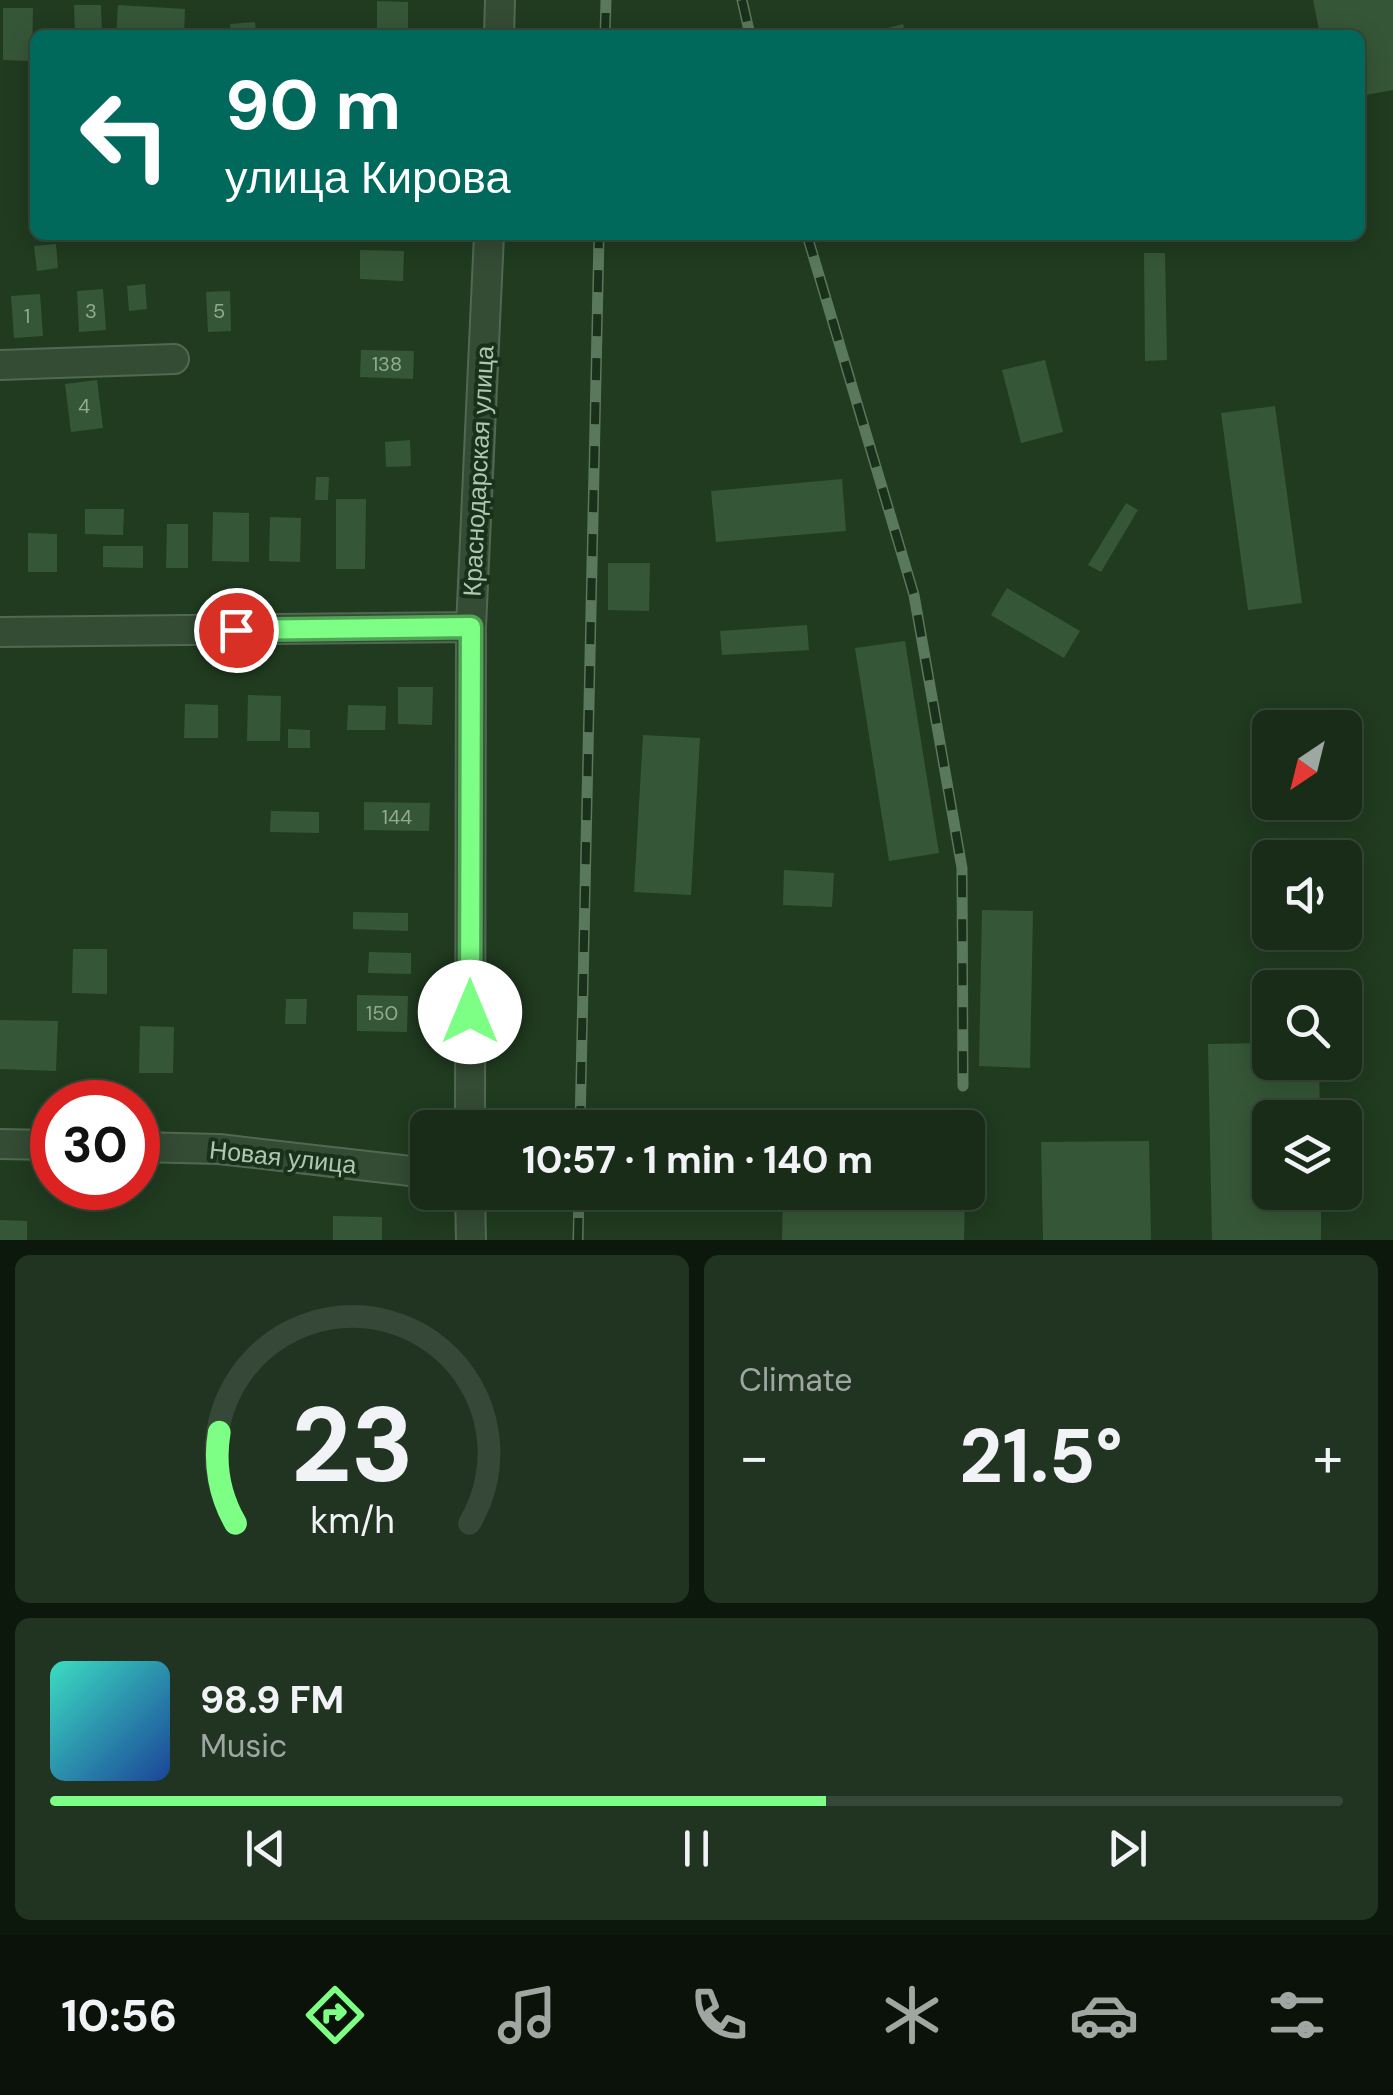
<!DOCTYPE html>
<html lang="en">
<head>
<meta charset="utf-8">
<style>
  :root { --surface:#182c18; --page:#213421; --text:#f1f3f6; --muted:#9fa7a2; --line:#364837; --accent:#7cff84 }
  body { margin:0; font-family:"DM Sans",sans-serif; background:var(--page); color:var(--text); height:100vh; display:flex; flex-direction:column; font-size:38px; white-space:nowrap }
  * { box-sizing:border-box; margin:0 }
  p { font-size:32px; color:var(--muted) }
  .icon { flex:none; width:55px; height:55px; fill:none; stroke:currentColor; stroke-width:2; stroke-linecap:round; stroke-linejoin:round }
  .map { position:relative; height:1240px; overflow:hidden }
  .drawer { display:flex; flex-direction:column; gap:15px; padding:15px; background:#0d180d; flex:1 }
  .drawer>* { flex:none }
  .top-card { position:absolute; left:30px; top:30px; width:1335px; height:210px; border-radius:15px; box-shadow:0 5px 25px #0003,0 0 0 2px var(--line); background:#00695c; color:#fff; overflow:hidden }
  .needle { width:65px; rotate:215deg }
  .fabs { position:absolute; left:1252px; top:710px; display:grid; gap:20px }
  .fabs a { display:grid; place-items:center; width:110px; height:110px; border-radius:15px; background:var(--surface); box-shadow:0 5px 25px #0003,0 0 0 2px var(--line); font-size:50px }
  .speed { position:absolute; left:30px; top:1080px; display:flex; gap:20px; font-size:50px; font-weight:700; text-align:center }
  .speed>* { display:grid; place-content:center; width:130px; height:130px; border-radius:50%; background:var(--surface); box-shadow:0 5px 25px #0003,0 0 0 2px var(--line); line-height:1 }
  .speed .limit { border:15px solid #d22; background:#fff; color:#111 }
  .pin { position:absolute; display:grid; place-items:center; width:85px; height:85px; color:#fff; margin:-42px; border:5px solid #fff; border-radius:50%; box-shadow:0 2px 10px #0007 }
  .me { position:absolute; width:110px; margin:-55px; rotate:0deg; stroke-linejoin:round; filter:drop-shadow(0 0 8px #0008) }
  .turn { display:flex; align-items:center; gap:35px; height:210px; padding:0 30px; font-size:45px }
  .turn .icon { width:130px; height:130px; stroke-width:2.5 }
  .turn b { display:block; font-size:70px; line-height:85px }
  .big { font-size:75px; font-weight:700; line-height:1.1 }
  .drawer .card { flex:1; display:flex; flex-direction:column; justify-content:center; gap:15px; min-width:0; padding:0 35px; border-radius:15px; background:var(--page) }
  .drawer .dial { align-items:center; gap:0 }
  .dial svg { height:260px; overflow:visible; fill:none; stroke:var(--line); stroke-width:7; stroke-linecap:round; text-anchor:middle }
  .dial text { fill:var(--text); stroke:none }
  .song { display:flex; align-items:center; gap:30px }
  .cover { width:120px; height:120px; border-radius:15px; background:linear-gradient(135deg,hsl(170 70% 55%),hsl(220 70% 35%)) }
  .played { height:10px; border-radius:5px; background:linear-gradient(90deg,var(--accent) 60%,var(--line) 60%) }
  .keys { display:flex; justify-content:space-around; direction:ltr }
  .heat { display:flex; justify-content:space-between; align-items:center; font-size:55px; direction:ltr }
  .drawer .tiles { flex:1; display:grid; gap:15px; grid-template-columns:1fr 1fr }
  .card:last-child { grid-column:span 2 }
  .trip { position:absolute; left:410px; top:1110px; width:575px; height:100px; border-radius:15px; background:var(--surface); box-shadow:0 5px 25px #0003,0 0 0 2px var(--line); font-weight:700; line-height:100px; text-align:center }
  .tab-bar { display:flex; height:160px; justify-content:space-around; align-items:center; background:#0a120a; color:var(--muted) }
  .tab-bar .icon { width:70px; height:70px }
  .tab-bar .current { color:var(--accent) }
  .tab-bar b { font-size:45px; color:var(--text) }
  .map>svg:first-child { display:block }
</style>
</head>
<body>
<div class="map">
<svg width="1393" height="1240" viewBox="0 0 1393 1240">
  <rect width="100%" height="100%" fill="#203b20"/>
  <path fill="#365737" d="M1313 0H1393V90L1360 96V35H1320Z
    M377 1 408 2V35H377Z
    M74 5H101L102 35H75Z
    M118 5 185 9 184 35H116Z
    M3 8H33L32 61 3 60Z
    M255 22 256 35H231L230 24Z
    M903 24 906 35H864V34Z
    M56 244 58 268 37 271 34 246Z
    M360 250 404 251 403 281 360 279Z
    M1144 253H1165L1167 360 1145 361Z
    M145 284 147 309 129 311 127 286Z
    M103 289 106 330 79 332 77 291Z
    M230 291 231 331 208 332 206 292Z
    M40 294 43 336 14 338 11 296Z
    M361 350 414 351 413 379 360 377Z
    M1045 360 1063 432 1021 443 1002 370Z
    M97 380 103 428 71 432 65 384Z
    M1275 406 1302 603 1248 610 1221 413Z
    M410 440 411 466 386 467 385 442Z
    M316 477H329L328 500H315Z
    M842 479 846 531 716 542 711 491Z
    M336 499H366L365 569H336Z
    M1126 503 1138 510 1101 572 1088 565Z
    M85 509H124L123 535 85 534Z
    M213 512 249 513V562L212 561Z
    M270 517 301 518 300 562 269 561Z
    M167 524H188V568H166Z
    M28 533 57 534V572H28Z
    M103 546H143V568L103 567Z
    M608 563H650L649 611 608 610Z
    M1007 588 1080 631 1064 658 991 615Z
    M807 625 809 650 722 655 720 631Z
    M905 641 939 853 889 861 855 648Z
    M398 687H433L432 725 398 724Z
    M248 695 281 696 280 741H247Z
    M185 704 218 705V738H184Z
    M348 705 386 706 385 730H347Z
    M288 729 310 730V748H288Z
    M643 735 700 738 691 895 634 892Z
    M364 802 430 803 429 831 364 830Z
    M271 811 319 812V833L270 832Z
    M784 870 834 873 832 907 783 905Z
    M982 910 1033 911 1030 1068 979 1066Z
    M353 912 408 913V931L353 929Z
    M73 949H107V994L72 993Z
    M369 952 411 953V974L368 973Z
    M357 995 408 996 407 1032 357 1031Z
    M286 999H307L306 1024H285Z
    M0 1020 58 1021 56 1071 0 1069Z
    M140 1026 174 1027 173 1073H139Z
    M1270 1043V1062H1319L1320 1118H1270V1192H1321V1240H1212L1208 1044Z
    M1149 1141 1151 1240H1043L1041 1142Z
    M783 1192H965L964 1240H782Z
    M333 1216 382 1217V1240H333Z
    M0 1220 27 1221V1240H0Z"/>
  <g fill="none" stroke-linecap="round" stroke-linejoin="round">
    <defs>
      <path id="minor" d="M499 35 500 0
        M0 365 174 359
        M0 632 471 627
        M470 1128 471 627 489 235
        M0 1144 52 1145
        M138 1147 219 1149 428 1173
        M470 1192 471 1240"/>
    </defs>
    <use href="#minor" stroke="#516953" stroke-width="32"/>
    <use href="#minor" stroke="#344b34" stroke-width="28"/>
    <defs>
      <path id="rail" d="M742 0 750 35
        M605 35 606 0
        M807 235 914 595 962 868 963 1086
        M580 1128 599 235
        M578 1240 579 1192"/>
    </defs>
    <use href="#rail" stroke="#5a785b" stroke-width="11"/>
    <use href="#rail" stroke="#19301a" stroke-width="8" stroke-dasharray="22" stroke-linecap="butt"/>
  </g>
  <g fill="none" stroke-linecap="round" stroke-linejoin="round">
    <defs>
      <path id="route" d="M236 630 471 627 470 1012"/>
    </defs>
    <use href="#route" stroke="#51a656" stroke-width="25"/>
    <use href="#route" stroke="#7cff84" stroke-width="18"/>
  </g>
  <g text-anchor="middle" stroke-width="8" stroke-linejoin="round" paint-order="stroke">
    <g font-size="20" fill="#90ab92">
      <text x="91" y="318">3</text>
      <text x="219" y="318">5</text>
      <text x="27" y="323">1</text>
      <text x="387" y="371">138</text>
      <text x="84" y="413">4</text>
      <text x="397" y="824">144</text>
      <text x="382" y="1020">150</text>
    </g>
    <g font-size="25" fill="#aec7b0" stroke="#19301a">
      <text transform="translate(478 471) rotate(-87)" y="9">Краснодарская улица</text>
      <text transform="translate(283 1157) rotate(6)" y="9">Новая улица</text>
    </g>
  </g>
</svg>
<div class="fabs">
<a><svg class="needle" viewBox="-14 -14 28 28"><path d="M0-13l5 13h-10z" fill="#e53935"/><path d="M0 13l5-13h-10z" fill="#9fa7a2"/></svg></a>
<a><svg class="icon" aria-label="sound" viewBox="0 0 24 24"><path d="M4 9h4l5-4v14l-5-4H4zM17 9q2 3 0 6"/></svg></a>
<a><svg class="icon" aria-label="search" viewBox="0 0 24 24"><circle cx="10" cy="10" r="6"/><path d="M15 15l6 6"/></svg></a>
<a><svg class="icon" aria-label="layers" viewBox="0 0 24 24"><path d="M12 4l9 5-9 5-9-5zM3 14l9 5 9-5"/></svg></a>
</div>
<div class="speed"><div class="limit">30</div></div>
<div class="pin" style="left:236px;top:630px;background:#d93025"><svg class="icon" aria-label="arrive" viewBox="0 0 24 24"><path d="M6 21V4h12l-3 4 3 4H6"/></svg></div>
<svg class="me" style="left:470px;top:1012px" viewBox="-20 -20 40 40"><circle r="19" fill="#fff"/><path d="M0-13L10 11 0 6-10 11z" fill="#7cff84"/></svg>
<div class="trip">10:57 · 1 min · 140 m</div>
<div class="top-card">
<div class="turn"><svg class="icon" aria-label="left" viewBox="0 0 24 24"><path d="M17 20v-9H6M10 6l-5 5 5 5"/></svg><div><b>90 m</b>улица Кирова</div></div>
</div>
</div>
<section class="drawer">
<div class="tiles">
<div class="card dial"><svg viewBox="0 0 100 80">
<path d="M14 69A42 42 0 1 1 86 69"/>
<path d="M14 69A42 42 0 0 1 9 41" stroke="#7cff84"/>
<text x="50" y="56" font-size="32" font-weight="700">23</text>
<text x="50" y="72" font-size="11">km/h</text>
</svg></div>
<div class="card"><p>Climate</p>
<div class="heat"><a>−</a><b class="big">21.5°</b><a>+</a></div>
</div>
<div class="card">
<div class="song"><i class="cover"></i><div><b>98.9 FM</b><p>Music</p></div></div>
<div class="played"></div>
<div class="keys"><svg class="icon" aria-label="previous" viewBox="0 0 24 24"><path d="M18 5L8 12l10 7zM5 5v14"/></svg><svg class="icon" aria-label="pause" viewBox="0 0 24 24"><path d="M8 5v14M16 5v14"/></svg><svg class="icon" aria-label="next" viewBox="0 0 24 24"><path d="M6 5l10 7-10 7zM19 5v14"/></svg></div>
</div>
</div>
</section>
<nav class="tab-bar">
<b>10:56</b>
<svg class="icon current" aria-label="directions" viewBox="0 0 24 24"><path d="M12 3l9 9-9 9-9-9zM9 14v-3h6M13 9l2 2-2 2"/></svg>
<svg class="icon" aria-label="music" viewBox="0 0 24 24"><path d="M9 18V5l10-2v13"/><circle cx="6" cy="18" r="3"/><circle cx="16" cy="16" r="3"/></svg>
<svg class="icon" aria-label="phone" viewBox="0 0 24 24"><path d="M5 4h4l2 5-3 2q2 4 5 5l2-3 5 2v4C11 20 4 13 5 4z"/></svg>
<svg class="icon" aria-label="climate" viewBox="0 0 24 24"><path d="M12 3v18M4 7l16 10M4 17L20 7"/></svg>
<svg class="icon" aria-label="car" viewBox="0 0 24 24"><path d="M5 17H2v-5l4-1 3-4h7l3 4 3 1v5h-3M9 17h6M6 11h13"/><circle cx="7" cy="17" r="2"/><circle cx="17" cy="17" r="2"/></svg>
<svg class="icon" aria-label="filters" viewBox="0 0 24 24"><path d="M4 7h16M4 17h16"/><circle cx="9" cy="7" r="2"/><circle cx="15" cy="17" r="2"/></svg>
</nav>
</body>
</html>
